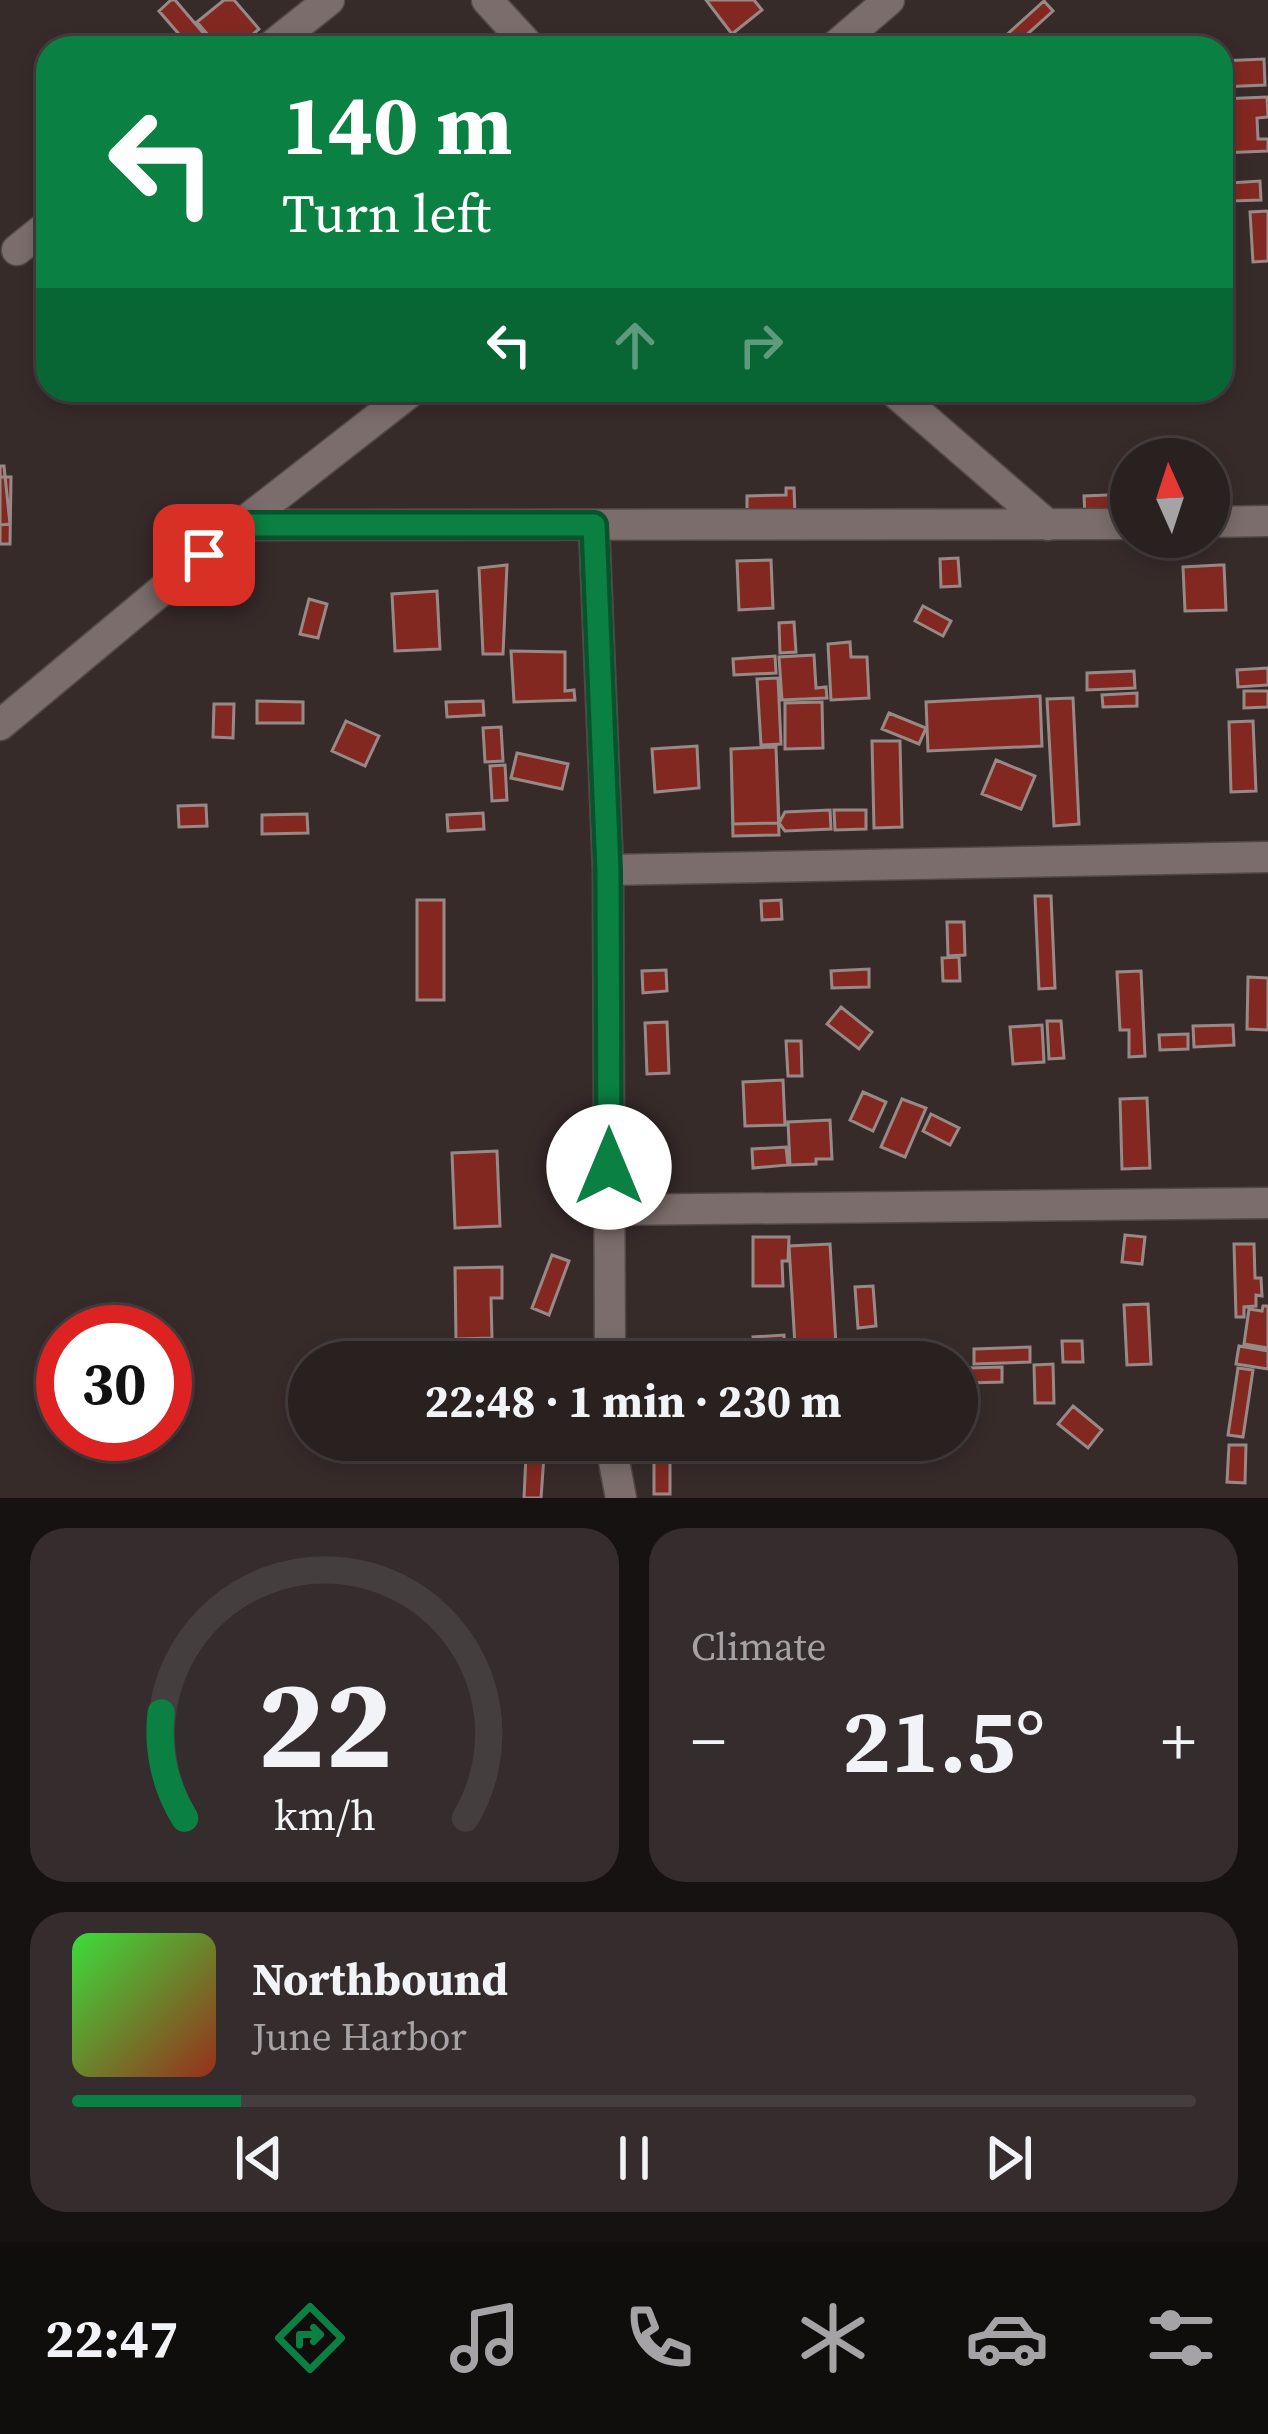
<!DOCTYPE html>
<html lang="en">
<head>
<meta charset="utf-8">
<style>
  :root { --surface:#292020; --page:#352d2d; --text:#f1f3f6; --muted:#a5a3a5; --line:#453e3e; --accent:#0b8043 }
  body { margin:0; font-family:"Source Serif 4",serif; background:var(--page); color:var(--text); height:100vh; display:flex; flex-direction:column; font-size:45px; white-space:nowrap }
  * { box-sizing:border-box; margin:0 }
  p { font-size:39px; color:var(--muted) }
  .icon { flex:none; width:66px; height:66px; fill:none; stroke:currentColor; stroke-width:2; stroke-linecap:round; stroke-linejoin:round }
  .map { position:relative; height:1498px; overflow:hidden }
  .sheet { display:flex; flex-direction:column; gap:30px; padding:30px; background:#171212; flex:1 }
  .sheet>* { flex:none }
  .hud { position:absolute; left:36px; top:36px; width:1197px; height:366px; border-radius:36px; box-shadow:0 6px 18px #0003,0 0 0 3px var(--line); background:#0b8043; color:#fff; overflow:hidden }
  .needle { width:78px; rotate:357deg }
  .buttons { position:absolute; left:1110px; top:438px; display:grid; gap:24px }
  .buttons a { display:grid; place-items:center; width:120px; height:120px; border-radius:50%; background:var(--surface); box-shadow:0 6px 18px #0003,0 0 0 3px var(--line); font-size:60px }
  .speed { position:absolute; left:36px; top:1305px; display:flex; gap:24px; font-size:60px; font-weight:700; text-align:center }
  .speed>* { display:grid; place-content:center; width:156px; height:156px; border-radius:50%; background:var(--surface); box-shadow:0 6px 18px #0003,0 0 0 3px var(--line); line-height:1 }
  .speed .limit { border:18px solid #d22; background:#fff; color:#111 }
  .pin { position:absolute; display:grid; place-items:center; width:102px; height:102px; color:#fff; margin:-51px; border-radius:24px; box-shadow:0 6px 18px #0006 }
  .me { position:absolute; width:132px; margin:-66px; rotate:0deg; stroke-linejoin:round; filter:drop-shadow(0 0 9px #0008) }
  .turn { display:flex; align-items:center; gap:42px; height:252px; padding:0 48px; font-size:54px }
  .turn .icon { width:156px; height:156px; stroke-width:2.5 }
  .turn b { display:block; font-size:84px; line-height:102px }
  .lanes { display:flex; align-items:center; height:114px; padding:0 48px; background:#0003; justify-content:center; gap:60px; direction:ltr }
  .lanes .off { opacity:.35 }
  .big { font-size:90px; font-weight:700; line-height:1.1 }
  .sheet .card { flex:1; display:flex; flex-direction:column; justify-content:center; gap:18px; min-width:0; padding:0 42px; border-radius:36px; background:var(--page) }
  .sheet .dial { align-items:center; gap:0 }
  .dial svg { height:312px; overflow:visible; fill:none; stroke:var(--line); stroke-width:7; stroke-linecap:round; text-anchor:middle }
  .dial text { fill:var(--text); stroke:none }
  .song { display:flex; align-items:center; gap:36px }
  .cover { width:144px; height:144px; border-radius:18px; background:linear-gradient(135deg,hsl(120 70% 55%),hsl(10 70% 35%)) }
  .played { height:12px; border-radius:6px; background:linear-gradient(90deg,var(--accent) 15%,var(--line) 15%) }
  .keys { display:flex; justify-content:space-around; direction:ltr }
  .heat { display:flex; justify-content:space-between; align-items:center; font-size:66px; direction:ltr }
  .sheet .tiles { flex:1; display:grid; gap:30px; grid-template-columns:1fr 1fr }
  .card:last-child { grid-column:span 2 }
  .trip { position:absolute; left:288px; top:1341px; width:690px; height:120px; border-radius:60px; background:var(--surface); box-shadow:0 6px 18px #0003,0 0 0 3px var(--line); font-weight:700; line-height:120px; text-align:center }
  .menu { display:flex; height:192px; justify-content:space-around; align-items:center; background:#100d0d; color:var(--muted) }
  .menu .icon { width:84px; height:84px }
  .menu .active { color:var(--accent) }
  .menu b { font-size:54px; color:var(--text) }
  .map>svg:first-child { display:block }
</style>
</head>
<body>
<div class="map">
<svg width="1268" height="1498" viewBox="0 0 1268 1498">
  <rect width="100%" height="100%" fill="#372b2a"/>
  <path fill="#822821" stroke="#988987" stroke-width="3" d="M171 0H175L216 48H191L159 11Z
    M224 0H234L259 29 237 48 229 42 219 48 197 22Z
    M706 0H754L762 10 732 34Z
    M1044 1 1053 11 1012 48 1003 38Z
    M1264 59 1265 85 1221 87V61Z
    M1267 97 1268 117 1257 118 1258 139H1268V151L1221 153V99Z
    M1260 181 1261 200 1231 201 1230 183Z
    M1268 211V261L1253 262 1250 212Z
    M1202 448V459H1164L1163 450Z
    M0 466H4L10 524 0 525Z
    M0 477H11L10 544H0Z
    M786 488H794L795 515 747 516V496L786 495Z
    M1131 494V515L1085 516 1084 496Z
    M958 558 960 586 941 587 940 559Z
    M771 560 773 608 739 610 737 561Z
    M507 565 503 654H483L479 568Z
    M1220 565H1224L1226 610 1185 611 1183 567Z
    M437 591 440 649 395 651 392 594Z
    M309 599 327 604 318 638 300 634Z
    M923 606 951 621 943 636 915 621Z
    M794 622 796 652 780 653 779 623Z
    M850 642 851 657H867L869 698 831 700 828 644Z
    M511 651 565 652V691L574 690 575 700 514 702Z
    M814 655 816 688 826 687 827 698 782 700 779 657Z
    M775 656 776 673 734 675 733 659Z
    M1268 668V685L1238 687 1237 670Z
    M1134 671 1135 688 1087 690V673Z
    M778 678 781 744 761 745 757 679Z
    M1244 691H1268V707L1244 708Z
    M1137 693V706L1103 707 1102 695Z
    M1040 696 1042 746 928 751 926 702Z
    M1073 698 1079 824 1054 826 1047 699Z
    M257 701 303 702V723H257Z
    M483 701 484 715 447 717 446 702Z
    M822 702 823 748 785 749V703Z
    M214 704H234L233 738 213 737Z
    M889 713 926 728 919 744 882 729Z
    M346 721 379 736 365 766 332 751Z
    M1253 721 1256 791 1231 792 1229 722Z
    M501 727 503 761 485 762 483 728Z
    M872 741H900L902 827 874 828Z
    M697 746 699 788 655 792 652 749Z
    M776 747 779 835 733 836 731 749Z
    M776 747 779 823 733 824 731 749Z
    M517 753 568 764 562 789 511 778Z
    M996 760 1035 776 1021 809 982 794Z
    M505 765 507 800 492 801 490 766Z
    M206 805 207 826 179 827 178 806Z
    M830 810 831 829 785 831 779 823 785 812Z
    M834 810H866V829L835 830Z
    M483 813 484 829 448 831 447 815Z
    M307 814 308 833 262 834V815Z
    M1035 896H1051L1055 988 1039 989Z
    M417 900H444V1000H417Z
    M781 900 782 919 762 920 761 901Z
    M947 922H964L965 955 948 956Z
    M959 957 960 981H943L942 958Z
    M869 969V987L832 988 831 971Z
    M666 970 667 991 643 993 642 971Z
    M1141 971 1145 1056 1129 1057V1030H1120L1117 972Z
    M1248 977 1268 978V1030L1247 1029Z
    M841 1007 872 1032 859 1049 827 1024Z
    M1047 1021H1061L1064 1058 1049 1059Z
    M667 1022 669 1073 647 1074 645 1023Z
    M1042 1025 1044 1062 1013 1064 1010 1027Z
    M1233 1025 1234 1045 1194 1047 1193 1026Z
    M1188 1034V1049L1160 1050 1159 1035Z
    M786 1041H801L802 1076H788Z
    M783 1080 785 1125 745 1126 743 1082Z
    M863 1092 886 1102 873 1131 850 1120Z
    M1147 1098 1150 1168 1122 1169 1120 1099Z
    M902 1099 926 1108 905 1157 881 1147Z
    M931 1114 959 1128 950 1145 923 1131Z
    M830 1120 832 1159H816V1164L790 1165 788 1122Z
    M786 1147 788 1165 753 1168 752 1149Z
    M497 1151 500 1226 455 1228 452 1153Z
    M1125 1235 1145 1237 1142 1264 1122 1262Z
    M753 1237H789L788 1261H782L783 1286H753Z
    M830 1244 837 1362H796L789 1246Z
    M1234 1244H1254L1255 1278H1261L1262 1296 1256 1295V1306L1244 1307V1317H1236Z
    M552 1255 569 1261 549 1315 532 1308Z
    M502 1267V1298H491L492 1338 456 1339 455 1268Z
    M873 1286 876 1326 858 1328 855 1287Z
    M1148 1304 1151 1364 1127 1365 1124 1305Z
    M1263 1306H1268V1348L1244 1344 1249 1309 1262 1311Z
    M784 1335 786 1362H755L753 1337Z
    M1062 1341H1082L1083 1362H1063Z
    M1239 1346 1268 1351V1369L1236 1364Z
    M1030 1347V1362L974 1364V1349Z
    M1053 1364 1054 1403H1035L1034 1365Z
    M1002 1367V1382L969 1383V1368Z
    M1238 1368 1253 1370 1243 1437 1228 1435Z
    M1073 1406 1102 1430 1088 1448 1058 1424Z
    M1229 1445H1246L1245 1483 1227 1482Z
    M526 1455 544 1456 541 1498H524Z
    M654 1461H670V1494H654Z"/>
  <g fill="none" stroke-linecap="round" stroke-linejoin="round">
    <defs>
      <path id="street" d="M487 0 531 48
        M269 48 329 0
        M833 48 889 0
        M17 250 48 225
        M892 390 1048 525
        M1209 522 1268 521
        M240 525 1131 524
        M594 525 608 870 610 1362
        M0 725 240 525 413 390
        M608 870 1268 857
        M610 1210 1268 1203
        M610 1440 621 1498"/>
    </defs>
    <use href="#street" stroke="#524947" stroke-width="33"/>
    <use href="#street" stroke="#7b6d6b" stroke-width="30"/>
  </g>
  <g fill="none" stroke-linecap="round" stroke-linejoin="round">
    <defs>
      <path id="route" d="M204 555 240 525H594L608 870 609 1167"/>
    </defs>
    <use href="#route" stroke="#07532c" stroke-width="30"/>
    <use href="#route" stroke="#0b8043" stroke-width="21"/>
  </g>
</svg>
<div class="buttons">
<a><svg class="needle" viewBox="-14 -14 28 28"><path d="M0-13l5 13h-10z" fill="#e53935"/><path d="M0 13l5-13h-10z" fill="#a5a3a5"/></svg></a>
</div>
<div class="speed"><div class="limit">30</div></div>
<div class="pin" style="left:204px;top:555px;background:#d93025"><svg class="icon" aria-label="arrive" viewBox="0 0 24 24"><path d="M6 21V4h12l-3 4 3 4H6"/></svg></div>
<svg class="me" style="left:609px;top:1167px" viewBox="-20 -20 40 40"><circle r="19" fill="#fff"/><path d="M0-13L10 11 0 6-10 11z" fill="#0b8043"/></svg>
<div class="trip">22:48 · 1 min · 230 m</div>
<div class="hud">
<div class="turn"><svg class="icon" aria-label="left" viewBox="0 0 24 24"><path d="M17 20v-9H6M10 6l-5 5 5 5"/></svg><div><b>140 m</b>Turn left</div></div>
<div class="lanes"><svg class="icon" aria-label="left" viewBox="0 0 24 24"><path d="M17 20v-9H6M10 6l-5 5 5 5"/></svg><svg class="icon off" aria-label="ahead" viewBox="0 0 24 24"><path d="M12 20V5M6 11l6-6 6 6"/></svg><svg class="icon off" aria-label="right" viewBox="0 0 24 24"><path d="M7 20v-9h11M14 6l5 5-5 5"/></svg></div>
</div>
</div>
<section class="sheet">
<div class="tiles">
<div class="card dial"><svg viewBox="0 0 100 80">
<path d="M14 69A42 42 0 1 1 86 69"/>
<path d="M14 69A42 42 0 0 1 8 42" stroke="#0b8043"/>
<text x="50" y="56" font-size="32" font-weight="700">22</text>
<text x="50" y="72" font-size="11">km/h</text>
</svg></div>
<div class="card"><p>Climate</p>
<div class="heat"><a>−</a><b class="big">21.5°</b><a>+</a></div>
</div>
<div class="card">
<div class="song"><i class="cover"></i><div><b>Northbound</b><p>June Harbor</p></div></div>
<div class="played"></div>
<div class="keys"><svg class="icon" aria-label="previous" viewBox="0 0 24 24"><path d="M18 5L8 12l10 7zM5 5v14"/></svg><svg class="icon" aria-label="pause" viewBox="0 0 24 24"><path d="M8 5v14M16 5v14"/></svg><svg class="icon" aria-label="next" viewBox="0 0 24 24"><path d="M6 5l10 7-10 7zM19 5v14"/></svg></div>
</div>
</div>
</section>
<nav class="menu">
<b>22:47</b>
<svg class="icon active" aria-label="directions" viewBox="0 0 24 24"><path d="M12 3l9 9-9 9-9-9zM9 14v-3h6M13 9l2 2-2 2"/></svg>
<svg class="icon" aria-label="music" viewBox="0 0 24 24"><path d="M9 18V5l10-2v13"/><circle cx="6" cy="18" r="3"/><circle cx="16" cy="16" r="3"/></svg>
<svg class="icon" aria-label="phone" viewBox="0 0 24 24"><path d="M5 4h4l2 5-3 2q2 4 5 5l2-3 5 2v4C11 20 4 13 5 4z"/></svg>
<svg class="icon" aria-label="climate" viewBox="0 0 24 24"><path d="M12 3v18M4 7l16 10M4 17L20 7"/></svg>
<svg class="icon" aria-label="car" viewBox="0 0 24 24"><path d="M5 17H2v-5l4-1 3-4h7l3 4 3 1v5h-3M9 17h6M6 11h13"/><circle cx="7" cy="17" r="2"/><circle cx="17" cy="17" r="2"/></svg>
<svg class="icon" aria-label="filters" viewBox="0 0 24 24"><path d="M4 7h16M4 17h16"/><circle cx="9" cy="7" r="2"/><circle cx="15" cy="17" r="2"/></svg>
</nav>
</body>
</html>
